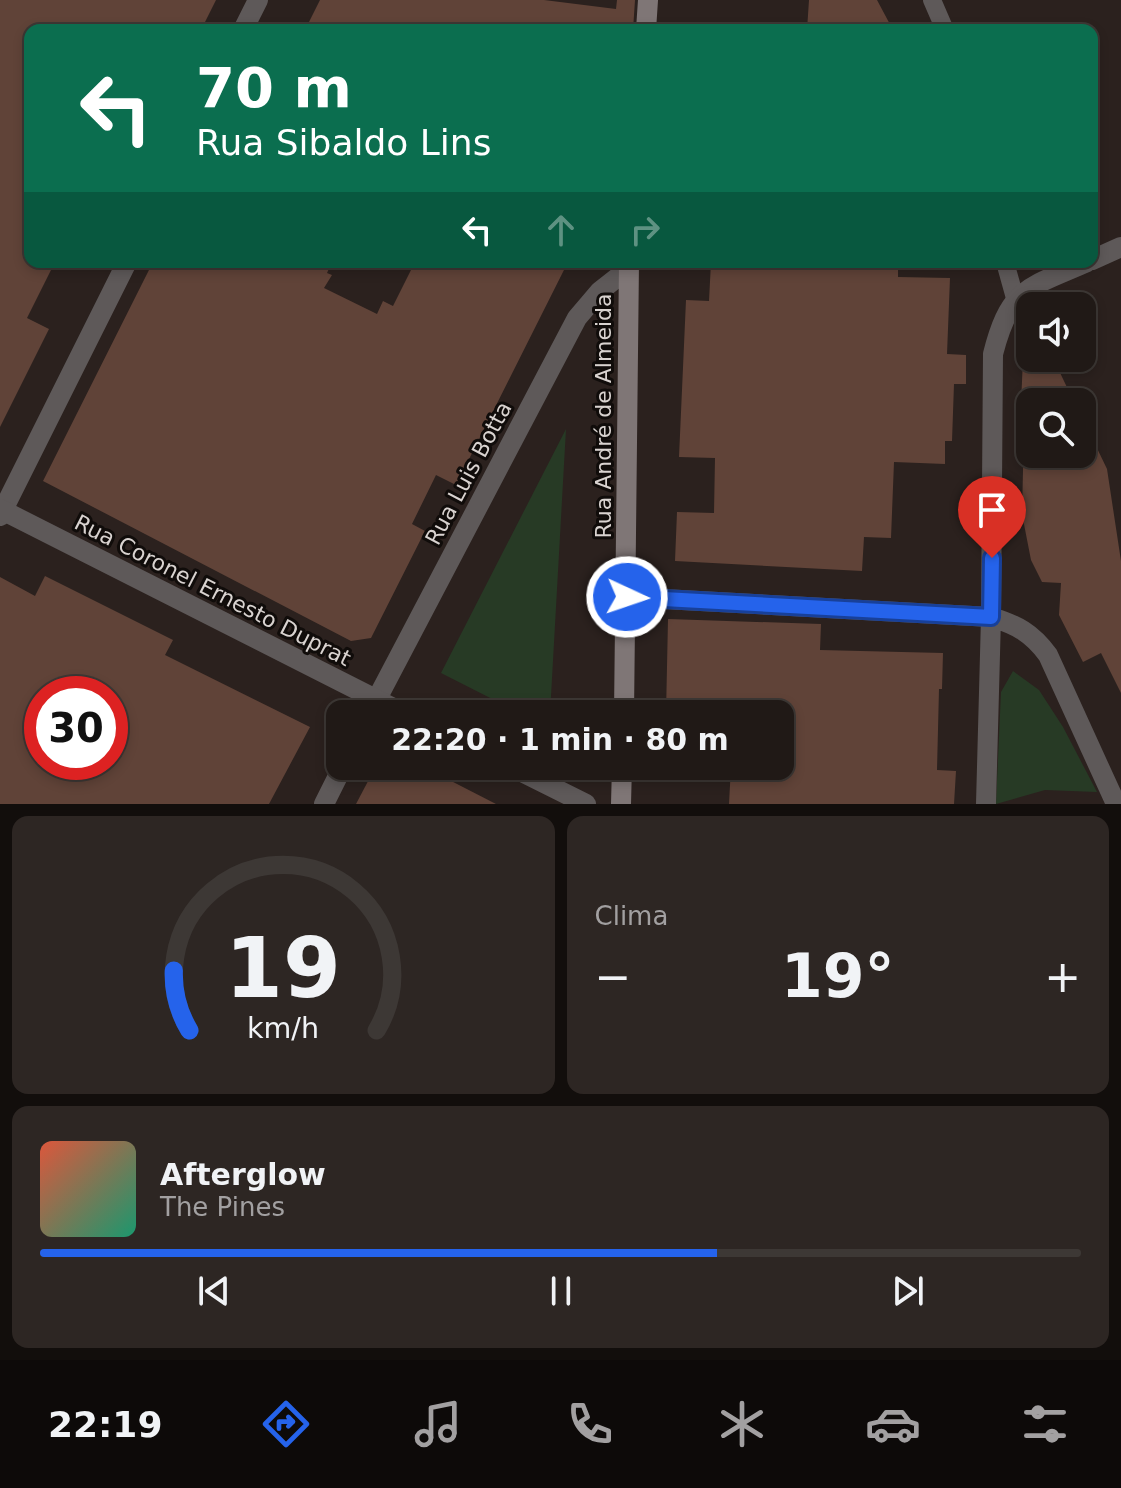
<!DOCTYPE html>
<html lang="pt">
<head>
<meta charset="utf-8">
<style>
  :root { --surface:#201916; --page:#2d2623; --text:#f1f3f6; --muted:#a2a0a1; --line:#3d3835; --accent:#2563eb }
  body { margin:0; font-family:"DejaVu Sans",sans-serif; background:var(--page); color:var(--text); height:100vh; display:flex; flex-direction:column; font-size:30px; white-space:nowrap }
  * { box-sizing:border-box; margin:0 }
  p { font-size:26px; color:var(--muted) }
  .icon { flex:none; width:44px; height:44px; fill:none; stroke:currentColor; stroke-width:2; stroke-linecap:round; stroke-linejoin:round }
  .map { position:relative; height:804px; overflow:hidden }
  .sheet { display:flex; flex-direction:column; gap:12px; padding:12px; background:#120e0c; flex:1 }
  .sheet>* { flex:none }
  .hud { position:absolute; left:24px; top:24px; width:1074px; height:244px; border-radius:16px; box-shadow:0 4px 12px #0003,0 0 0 2px var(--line); background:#0b6e4f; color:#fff; overflow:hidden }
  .tools { position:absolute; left:1016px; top:292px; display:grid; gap:16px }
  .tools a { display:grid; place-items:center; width:80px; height:80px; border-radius:16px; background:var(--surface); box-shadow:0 4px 12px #0003,0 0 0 2px var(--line); font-size:40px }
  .speed { position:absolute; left:24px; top:676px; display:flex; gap:16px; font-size:40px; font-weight:700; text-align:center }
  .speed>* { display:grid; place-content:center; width:104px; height:104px; border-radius:50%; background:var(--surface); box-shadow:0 4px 12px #0003,0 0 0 2px var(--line); line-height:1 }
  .speed .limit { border:12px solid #d22; background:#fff; color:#111 }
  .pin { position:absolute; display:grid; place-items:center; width:68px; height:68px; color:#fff; margin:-82px -34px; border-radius:50% 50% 50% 0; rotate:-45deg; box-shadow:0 0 8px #0007 }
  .pin .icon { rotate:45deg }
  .me { position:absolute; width:88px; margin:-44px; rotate:93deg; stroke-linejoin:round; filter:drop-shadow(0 0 6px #0008) }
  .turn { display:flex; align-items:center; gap:28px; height:168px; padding:0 40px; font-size:36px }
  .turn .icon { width:104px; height:104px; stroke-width:2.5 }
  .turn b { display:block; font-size:56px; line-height:68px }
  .lanes { display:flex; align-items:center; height:76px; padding:0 40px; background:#0003; justify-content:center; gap:40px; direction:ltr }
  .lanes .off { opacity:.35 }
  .big { font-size:60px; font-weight:700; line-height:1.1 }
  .sheet .widget { flex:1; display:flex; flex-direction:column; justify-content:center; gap:12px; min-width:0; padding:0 28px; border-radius:16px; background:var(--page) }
  .sheet .dial { align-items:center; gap:0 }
  .dial svg { height:208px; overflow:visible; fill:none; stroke:var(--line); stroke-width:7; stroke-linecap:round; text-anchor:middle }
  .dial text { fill:var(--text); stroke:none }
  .song { display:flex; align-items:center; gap:24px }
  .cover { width:96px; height:96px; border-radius:12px; background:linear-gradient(135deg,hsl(10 70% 55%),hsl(160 70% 35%)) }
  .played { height:8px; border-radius:4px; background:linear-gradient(90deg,var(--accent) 65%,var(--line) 65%) }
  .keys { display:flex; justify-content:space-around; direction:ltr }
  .heat { display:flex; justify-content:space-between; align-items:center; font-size:44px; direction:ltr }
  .sheet .tiles { flex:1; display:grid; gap:12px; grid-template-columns:1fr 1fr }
  .widget:last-child { grid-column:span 2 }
  .trip { position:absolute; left:326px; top:700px; width:468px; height:80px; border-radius:16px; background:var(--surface); box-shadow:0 4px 12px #0003,0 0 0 2px var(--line); font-weight:700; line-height:80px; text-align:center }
  .tab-bar { display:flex; height:128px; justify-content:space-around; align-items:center; background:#0d0a09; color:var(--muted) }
  .tab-bar .icon { width:56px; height:56px }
  .tab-bar .active { color:var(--accent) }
  .tab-bar b { font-size:36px; color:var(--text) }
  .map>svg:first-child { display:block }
</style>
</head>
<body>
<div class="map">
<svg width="1121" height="804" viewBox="0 0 1121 804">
  <rect width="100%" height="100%" fill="#2b211e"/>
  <path fill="#273a25" d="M566 429 550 714H522L441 673Z
    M1013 671 1039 690 1063 727 1097 792 1045 790 996 804 1001 692Z"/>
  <path fill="#604338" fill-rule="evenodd" d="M0 0H216L201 30H30V262H55L27 318 49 329 0 427Z
    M320 0H544L616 9 617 0H635L633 30H305Z
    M809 0H877L893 30H807Z
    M153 262H332L327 273 332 275 324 288 377 314 383 301 393 306 415 262H568L456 485 436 475 412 524 425 531 371 638 351 641 43 481Z
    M711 262H898V277L950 278 947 354 966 355V384H954L952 441H945V464L894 462 891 538 864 537 862 571 675 561 677 512 714 513 715 458 679 457 686 300 709 301Z
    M1023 358H1053L1074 402H1030V454H1082V417L1107 469 1121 561V693L1101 653 1083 662 1059 615 1061 583 1042 582 1031 560 1022 514 1024 427H1020Z
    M45 576 173 640 165 655 310 727 269 804H0V577L35 596ZM42 694H110V762H42Z
    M668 619 821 624 820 650 943 653 942 689H939L937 770 956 771 954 804H729L731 766H780V714H666Z
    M376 766H422L496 804H356Z"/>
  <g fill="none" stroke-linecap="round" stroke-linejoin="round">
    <path stroke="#5e5959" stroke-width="18" d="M932 0 945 30
      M1005 262 1015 298"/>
    <path stroke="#5e5959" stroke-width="20" d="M243 30 258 0
      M1092 260 1121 247
      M0 516 127 262
      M627 597 991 617C1017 625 1032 633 1048 655L1116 804
      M369 714 577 318 600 291 628 269
      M324 804 343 766
      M986 804 991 617 993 354C1010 287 1028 288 1087 262"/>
    <path stroke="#5e5959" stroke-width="20" d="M0 509 405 714
      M510 766 586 804"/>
    <path stroke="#7f7676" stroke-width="20" d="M646 30 648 0
      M624 714 629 262
      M621 804 622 766"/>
  </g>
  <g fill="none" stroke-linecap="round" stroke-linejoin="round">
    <defs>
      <path id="route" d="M627 597 991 617 992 558"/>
    </defs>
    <use href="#route" stroke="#184099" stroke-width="20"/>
    <use href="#route" stroke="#2563eb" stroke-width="14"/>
  </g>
  <g text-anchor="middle" stroke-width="6" stroke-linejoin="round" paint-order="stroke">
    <g font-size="22" fill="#d9d3d0" stroke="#100c0a">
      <text transform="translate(603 416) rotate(-90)" y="8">Rua André de Almeida</text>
      <text transform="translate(468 473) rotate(-62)" y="8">Rua Luis Botta</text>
      <text transform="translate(213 590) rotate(27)" y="8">Rua Coronel Ernesto Duprat</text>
    </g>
  </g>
</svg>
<div class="tools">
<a><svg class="icon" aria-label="sound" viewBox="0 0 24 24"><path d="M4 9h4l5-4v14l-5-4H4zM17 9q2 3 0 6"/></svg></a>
<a><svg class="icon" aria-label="search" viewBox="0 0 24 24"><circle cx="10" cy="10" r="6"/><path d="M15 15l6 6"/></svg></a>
</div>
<div class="speed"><div class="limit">30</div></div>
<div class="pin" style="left:992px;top:558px;background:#d93025"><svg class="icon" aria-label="arrive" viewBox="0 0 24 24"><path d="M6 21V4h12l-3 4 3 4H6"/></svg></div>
<svg class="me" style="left:627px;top:597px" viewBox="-20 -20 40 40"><circle r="17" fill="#2563eb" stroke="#fff" stroke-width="3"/><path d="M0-11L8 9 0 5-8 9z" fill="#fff"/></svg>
<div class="trip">22:20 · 1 min · 80 m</div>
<div class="hud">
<div class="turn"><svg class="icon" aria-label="left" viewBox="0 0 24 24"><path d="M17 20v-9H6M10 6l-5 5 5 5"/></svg><div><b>70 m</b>Rua Sibaldo Lins</div></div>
<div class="lanes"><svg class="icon" aria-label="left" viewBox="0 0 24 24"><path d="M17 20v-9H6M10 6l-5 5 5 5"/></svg><svg class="icon off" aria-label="ahead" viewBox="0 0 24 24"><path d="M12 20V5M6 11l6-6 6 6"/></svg><svg class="icon off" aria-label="right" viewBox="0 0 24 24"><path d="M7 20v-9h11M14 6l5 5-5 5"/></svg></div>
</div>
</div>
<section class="sheet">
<div class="tiles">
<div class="widget dial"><svg viewBox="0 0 100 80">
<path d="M14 69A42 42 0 1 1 86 69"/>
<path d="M14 69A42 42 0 0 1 8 46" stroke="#2563eb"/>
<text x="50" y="56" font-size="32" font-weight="700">19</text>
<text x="50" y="72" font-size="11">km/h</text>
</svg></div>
<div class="widget"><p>Clima</p>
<div class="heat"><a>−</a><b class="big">19°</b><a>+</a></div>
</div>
<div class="widget">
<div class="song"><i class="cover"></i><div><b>Afterglow</b><p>The Pines</p></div></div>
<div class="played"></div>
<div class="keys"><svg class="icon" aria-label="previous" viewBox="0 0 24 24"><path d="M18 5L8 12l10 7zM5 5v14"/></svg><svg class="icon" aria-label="pause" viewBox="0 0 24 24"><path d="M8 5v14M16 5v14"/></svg><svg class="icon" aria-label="next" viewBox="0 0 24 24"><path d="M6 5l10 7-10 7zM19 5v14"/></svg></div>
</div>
</div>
</section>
<nav class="tab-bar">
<b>22:19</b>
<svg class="icon active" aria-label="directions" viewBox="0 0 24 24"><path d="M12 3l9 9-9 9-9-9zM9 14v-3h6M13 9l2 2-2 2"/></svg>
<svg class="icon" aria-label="music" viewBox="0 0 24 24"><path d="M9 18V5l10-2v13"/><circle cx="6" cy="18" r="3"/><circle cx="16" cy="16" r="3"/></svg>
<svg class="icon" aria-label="phone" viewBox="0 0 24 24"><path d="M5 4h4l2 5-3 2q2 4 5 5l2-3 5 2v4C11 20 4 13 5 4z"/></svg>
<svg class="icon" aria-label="climate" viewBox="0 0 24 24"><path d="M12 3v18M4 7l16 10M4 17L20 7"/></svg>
<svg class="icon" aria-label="car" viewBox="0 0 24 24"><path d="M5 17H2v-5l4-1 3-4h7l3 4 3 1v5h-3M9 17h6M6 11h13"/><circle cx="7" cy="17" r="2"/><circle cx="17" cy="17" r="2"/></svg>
<svg class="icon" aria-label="filters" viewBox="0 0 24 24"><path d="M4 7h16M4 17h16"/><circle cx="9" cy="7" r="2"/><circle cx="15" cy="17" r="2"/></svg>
</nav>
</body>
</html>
